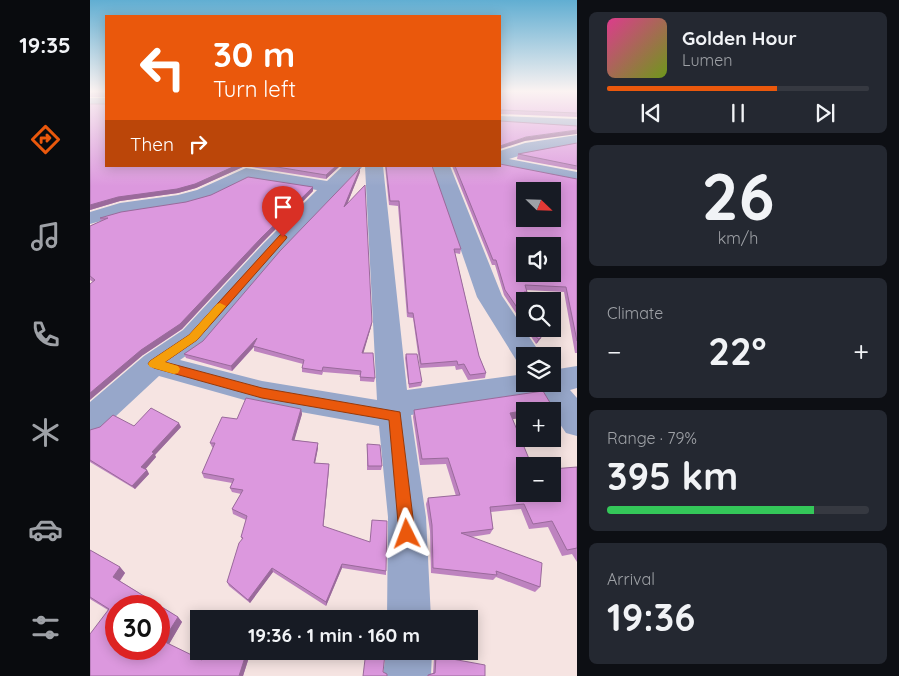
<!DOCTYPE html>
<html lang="en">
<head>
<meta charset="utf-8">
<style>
  :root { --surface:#171b24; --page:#242831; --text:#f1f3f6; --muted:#9ea1a6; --line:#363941; --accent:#ea580c }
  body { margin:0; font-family:Quicksand,sans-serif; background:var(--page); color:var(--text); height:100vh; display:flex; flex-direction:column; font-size:19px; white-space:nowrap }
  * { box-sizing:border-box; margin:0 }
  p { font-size:16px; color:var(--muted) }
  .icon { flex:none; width:28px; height:28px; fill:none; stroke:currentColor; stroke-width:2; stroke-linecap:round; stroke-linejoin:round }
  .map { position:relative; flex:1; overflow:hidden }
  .side { display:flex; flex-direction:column; gap:12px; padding:12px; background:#0d0f14; width:322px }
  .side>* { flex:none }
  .hud { position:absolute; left:15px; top:15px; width:396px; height:152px; border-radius:0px; box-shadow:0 2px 12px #0003; background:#ea580c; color:#fff; overflow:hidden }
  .needle { width:32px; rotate:113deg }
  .buttons { position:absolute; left:426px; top:182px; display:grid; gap:10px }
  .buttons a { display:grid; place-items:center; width:45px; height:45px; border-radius:0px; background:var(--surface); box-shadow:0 2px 12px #0003; font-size:25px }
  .speed { position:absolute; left:15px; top:595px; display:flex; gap:10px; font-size:25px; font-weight:700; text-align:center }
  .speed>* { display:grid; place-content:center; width:65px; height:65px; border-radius:50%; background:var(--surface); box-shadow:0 2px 12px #0003; line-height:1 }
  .speed .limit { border:8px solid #d22; background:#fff; color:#111 }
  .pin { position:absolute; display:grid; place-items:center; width:42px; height:42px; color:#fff; margin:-51px -21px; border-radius:50% 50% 50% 0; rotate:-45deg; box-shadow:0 0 5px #0007 }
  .pin .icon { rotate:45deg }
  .me { position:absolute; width:55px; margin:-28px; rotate:357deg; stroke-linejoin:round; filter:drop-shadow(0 0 4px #0008) }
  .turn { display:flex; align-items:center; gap:18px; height:105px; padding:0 25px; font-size:22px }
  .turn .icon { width:65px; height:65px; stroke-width:2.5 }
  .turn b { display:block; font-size:35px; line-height:42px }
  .then { display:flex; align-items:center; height:48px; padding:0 25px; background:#0003; gap:10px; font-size:19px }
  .big { font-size:38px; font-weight:700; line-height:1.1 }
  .side .widget { flex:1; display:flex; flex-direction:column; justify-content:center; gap:8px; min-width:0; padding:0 18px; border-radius:8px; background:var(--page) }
  .side .dial { align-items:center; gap:0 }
  .dial b { font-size:65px; line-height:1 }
  .song { display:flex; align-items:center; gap:15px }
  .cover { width:60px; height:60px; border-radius:8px; background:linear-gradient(135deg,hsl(330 70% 55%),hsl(80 70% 35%)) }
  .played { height:5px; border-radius:2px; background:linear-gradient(90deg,var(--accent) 65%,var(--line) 65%) }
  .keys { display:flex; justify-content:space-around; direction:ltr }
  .heat { display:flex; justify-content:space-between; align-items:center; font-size:28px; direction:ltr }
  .charge { height:8px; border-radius:4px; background:linear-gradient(90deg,#34c759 79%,var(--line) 0) }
  .trip { position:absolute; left:100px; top:610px; width:288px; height:50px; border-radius:0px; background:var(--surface); box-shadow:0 2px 12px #0003; font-weight:700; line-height:50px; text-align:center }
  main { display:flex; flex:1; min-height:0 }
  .menu { display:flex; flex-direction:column; width:90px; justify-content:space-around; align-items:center; background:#090b0e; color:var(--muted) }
  .menu .icon { width:35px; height:35px }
  .menu .on { color:var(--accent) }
  .menu b { font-size:22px; color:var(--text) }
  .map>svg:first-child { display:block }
</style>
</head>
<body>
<main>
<nav class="menu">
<b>19:35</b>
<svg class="icon on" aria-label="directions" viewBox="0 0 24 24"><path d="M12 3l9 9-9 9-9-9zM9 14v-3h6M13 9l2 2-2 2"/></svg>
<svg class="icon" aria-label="music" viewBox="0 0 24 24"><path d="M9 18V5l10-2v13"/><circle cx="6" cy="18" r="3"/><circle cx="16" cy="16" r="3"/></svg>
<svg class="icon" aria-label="phone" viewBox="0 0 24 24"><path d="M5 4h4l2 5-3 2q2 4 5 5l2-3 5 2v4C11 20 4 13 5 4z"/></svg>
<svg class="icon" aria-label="climate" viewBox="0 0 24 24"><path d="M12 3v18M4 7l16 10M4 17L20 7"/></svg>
<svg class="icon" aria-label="car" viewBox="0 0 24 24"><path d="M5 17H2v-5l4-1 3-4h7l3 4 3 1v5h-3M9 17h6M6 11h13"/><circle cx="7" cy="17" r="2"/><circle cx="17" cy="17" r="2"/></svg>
<svg class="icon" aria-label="filters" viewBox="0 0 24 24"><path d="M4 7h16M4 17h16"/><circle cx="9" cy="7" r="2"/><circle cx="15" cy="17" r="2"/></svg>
</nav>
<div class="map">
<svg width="487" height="676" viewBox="0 0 487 676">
  <rect width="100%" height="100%" fill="#f6e4e2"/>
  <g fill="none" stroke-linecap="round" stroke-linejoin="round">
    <path fill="#97a7ca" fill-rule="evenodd" d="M0 98H16V106H0Z
      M410 116 487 119V128L410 124Z
      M487 135V145L438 153 419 159 487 172V183L406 166H410V151L435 143Z
      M253 166H273L189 254 113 344 90 360 172 381 287 400 275 166H293L317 390 435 374V384H462V370L487 366V388L480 390 487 398V436L476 433 451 396 321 415 336 517 341 619H297L298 517 289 426 172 405 69 376 11 430 0 434V402L54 356 93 330 173 244 227 190 158 179 121 198 97 205 32 215 0 224V212L30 203 88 195 107 190 156 168 237 181Z
      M342 166H360L412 296 452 356H435V366L428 363 387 297Z
      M296 651H342L341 676H293Z"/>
  </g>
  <path fill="#bd83bf" d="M0 91H16V166H250L236 179 155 166 106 188 88 193 30 201 0 210V104H16V97H0Z
    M410 91H487V117L410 114Z
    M487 143V170L427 159 428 154Z
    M295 166H342L371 249 370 254 365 253 389 356 396 373 395 378 378 380 372 369 366 370 365 366 330 368 323 318 317 317 308 206 299 205Z
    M362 166H410L487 179V353H485L474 292 436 290 437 292 435 301V327L414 295 405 265H402L398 255Z
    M270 172 257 204 282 322 281 327 273 353 285 378 284 382 270 381V375L233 372 232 375 212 372V368L213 364 164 351V347L142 371 96 358 94 354 113 341Z
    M223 191 172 243 92 329 53 355 3 282 0 280V226L11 221 10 218Z
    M436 329H447L448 342 446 344Z
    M316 354 332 382 331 386 319 388 315 358Z
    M211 409 212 414 204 440 228 443V448L225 463 239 464 233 526 296 571V575L252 568 236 606 183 572 160 603 139 586 137 582 152 539 151 537 156 520 143 514 142 509 151 494 142 492 140 488 142 483 114 478 112 473 123 448 122 447 120 443 147 419Z
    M324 410 435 411V417L423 419 435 494 487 467V562L482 554 472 556 458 527 439 529 431 509 401 512 403 529 400 534 381 537 450 587 445 592 406 577 403 580 341 573 340 531 336 504 338 498 366 496 356 464 330 465 323 417Z
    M91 427 65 455 66 457 55 469 57 470 59 474 45 489 0 462V430Z
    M277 444 292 466 291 470H277Z
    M0 550 30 567 35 573 30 581 88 617 92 622 79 644 112 660 114 651H161L153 676H0L18 610 0 599Z
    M346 656 395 676H337L338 675 343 673 344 659Z"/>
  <path fill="#9a6a9b" d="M487 130V134L435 141 410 149V146L436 137Z
    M145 166H155L106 188 88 193 30 201 0 210V205L28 197Z
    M246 166H250L236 179V175Z
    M270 168V172L254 212V207Z
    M223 187V191L172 243 92 329 53 355 0 400V393L171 238Z
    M282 322 281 327 272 358V353Z
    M167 338 168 342 142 371 141 366Z
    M451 338 448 342 446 344 448 339Z
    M462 406 459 411H435V417L418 420 420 413Z
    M211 409 212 414 203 445 202 440Z
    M89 423 91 427 65 455 66 457 54 471 51 467 62 452Z
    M228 443V448L224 468V463Z
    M239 464V469L233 531V526Z
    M57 470 59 474 45 489 42 486Z
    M252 564V568L236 606V602Z
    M30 567 35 573 28 583 23 577Z
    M182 568 183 572 160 603 158 600Z
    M88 617 92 622 78 646 73 641Z
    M157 651H161L153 676H149Z"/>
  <path fill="#dc98de" stroke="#9a6a9b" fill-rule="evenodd" d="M0 91H16V166H145L105 184 87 189 28 197 0 205V104H16V93H0Z
    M410 91H487V113L411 110 410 111Z
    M410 121 487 126V130L436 137 410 146Z
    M487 143V166L428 154Z
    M410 164 487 179V341L476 287 435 285 437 292H434L438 301H435V319L415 290 406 260H403L399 250 365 166H410ZM435 191H462V219H435ZM435 246H462V274H435Z
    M181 166H246L236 175Z
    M296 166H342L371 249H364L389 356 396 373 380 375 374 364 368 365 367 361 331 364 323 313H318L309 201H300Z
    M270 168 254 207 275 185 282 322 272 353H283L285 378 270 377 271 371 233 367 232 371 212 368 214 360 163 346 167 338 141 366 94 354 113 341 190 251Z
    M158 177 223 187 171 238 90 324 51 350 0 393V284L5 280 0 276V226L18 218H10L31 212 96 202 121 195Z
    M441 329H447L451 338 448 339Z
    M316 354H327L332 382 319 384Z
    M453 391 462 406 420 413 442 466H435V494H462V469L487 467V548L477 550 462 521 443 524 434 504 400 507 403 529 371 533 452 563 450 587 406 571 407 575 343 568 342 525 338 498 370 495 358 458 332 459 324 410Z
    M156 398 211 409 202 440 228 443 224 463 239 464 233 526 280 542 282 520 297 521 296 571 252 564 236 602 182 568 158 600 137 582 149 543 153 538 151 537 157 516 142 509 153 490 140 488 144 479 112 473 125 443H120L132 417 147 419Z
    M61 408 89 423 62 452 64 453 51 467 57 470 42 486 0 460V430L10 427 23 415 44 426Z
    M277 444 290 445 292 466H278Z
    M0 550 30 567 23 577 88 617 73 641 112 660 114 651H157L149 676H0V634L19 609 0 597ZM26 606H69V649H26Z
    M127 611 169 619H124Z
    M276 651H282L295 654 293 672 297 674V676H273Z
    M346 656 395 665V676H338V675L345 673Z"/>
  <linearGradient id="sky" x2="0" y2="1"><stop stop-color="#61aed2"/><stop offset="0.49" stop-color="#fbf3f2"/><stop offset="1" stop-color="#fbf3f2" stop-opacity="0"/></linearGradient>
  <rect width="487" height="186" fill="url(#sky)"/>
  <path fill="#ea580c" stroke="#983908" d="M193 234 197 237 196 239 107 340 75 362 172 388 310 412 325 534 323 539 317 542 311 539 309 534 299 420 172 398 64 368 58 364 60 361 99 335 190 235Z"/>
  <path fill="#f59e0b" d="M130 303 136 306 107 340 75 362 88 366 90 369 88 373 84 374 60 367 58 364 60 361 99 335 127 304Z"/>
</svg>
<div class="buttons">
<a><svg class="needle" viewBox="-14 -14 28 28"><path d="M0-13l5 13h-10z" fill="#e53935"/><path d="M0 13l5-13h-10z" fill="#9ea1a6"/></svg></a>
<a><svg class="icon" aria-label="sound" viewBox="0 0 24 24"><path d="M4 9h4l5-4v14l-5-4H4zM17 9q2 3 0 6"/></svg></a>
<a><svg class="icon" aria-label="search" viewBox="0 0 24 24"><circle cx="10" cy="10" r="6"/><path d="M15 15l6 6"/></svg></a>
<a><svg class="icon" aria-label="layers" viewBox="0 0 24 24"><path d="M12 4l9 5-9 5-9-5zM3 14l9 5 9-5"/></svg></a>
<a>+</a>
<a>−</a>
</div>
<div class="speed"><div class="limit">30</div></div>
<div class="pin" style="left:193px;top:237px;background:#d93025"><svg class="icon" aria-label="arrive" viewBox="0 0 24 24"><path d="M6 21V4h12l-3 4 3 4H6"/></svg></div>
<svg class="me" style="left:317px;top:534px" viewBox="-20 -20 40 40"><path d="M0-17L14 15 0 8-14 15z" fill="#ea580c" stroke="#fff" stroke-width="4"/></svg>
<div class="trip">19:36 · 1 min · 160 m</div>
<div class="hud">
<div class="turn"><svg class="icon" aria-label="left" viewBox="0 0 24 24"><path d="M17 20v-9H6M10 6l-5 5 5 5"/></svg><div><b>30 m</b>Turn left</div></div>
<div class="then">Then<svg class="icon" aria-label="right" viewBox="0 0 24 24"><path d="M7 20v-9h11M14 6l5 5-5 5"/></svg></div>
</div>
</div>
<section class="side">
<div class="widget">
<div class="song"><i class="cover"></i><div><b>Golden Hour</b><p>Lumen</p></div></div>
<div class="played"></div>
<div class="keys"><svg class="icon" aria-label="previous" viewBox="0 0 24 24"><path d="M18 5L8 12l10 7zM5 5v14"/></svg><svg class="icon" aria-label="pause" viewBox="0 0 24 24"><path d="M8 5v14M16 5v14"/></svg><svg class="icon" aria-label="next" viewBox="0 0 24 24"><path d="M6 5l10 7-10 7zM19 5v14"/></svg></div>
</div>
<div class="widget dial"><b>26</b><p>km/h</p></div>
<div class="widget"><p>Climate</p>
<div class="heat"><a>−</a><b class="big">22°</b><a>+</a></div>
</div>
<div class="widget"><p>Range · 79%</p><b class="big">395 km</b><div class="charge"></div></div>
<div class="widget"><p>Arrival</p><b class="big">19:36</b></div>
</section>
</main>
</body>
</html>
